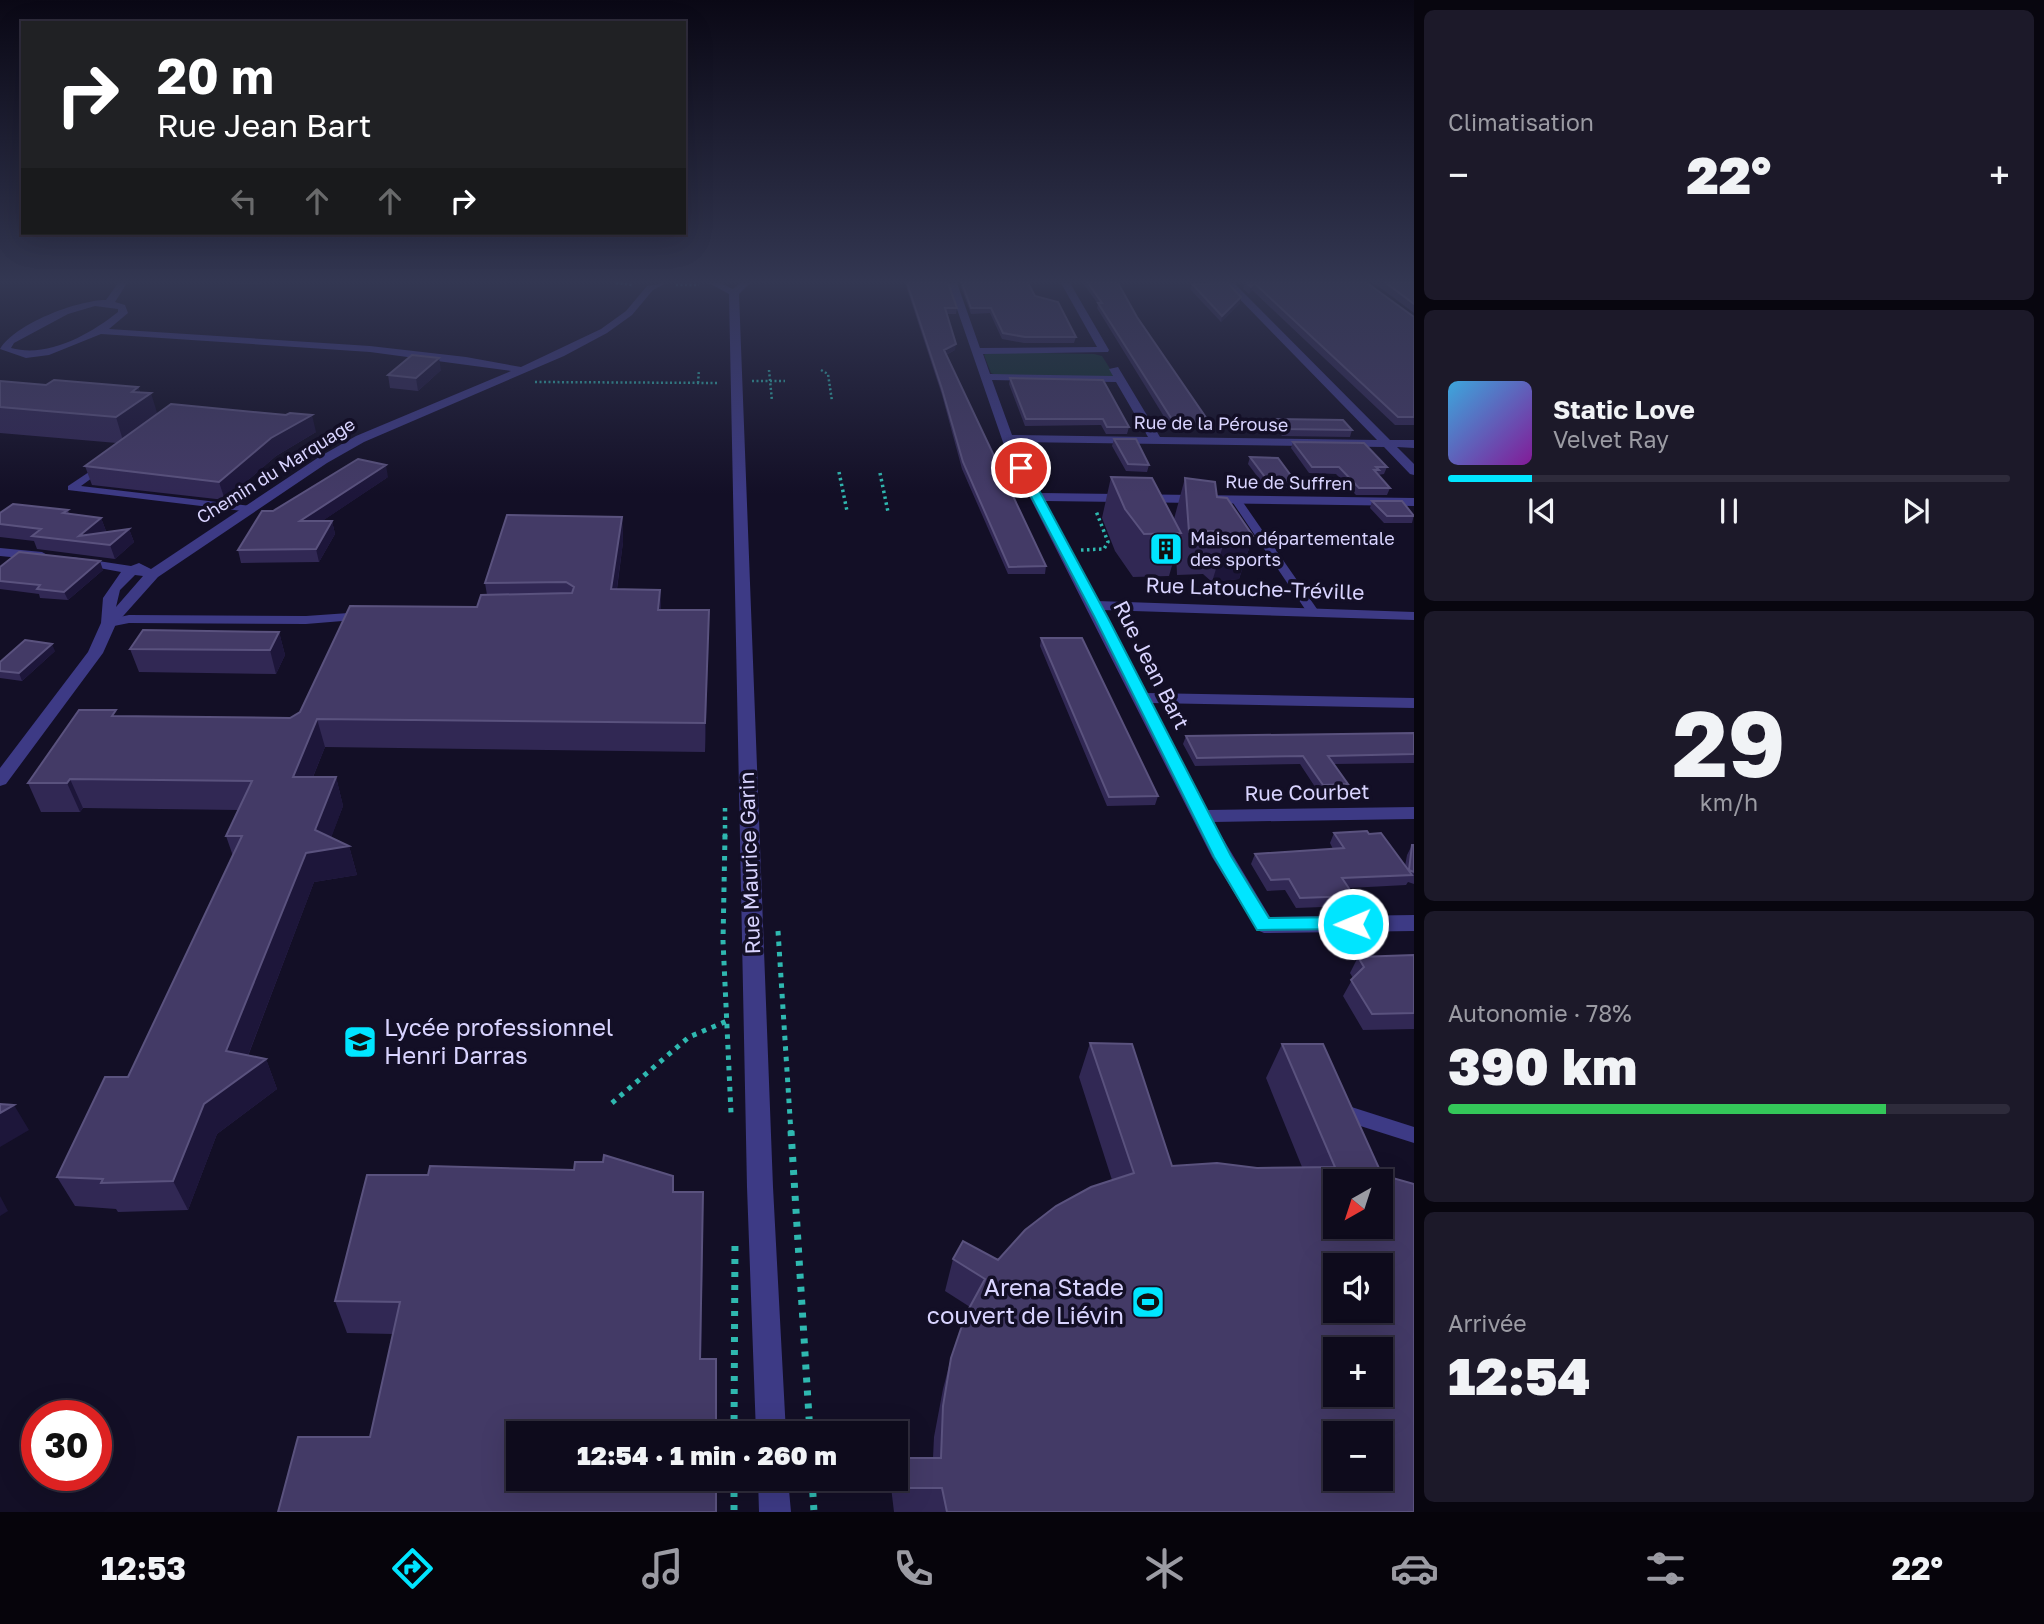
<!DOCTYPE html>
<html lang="fr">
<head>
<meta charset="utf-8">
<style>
  :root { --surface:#0e0b1c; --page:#1c1929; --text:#f1f3f6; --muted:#9b9ba3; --line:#2e2b3b; --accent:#00e5ff }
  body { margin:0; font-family:"Golos Text",sans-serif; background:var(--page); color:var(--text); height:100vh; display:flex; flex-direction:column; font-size:26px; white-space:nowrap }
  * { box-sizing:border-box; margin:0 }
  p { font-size:23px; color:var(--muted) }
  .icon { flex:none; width:38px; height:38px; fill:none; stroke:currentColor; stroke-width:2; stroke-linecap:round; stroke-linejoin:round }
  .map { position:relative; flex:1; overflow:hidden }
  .sheet { display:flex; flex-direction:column; gap:10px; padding:10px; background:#08060f; width:630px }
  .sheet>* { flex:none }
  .hud { position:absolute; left:21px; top:21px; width:665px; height:214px; border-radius:0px; box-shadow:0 7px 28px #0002,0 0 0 2px var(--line); background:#202124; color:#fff; overflow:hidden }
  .needle { width:46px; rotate:219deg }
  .buttons { position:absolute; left:1323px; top:1169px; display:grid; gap:14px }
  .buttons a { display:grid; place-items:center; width:70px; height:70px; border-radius:0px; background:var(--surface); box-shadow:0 7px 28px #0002,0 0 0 2px var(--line); font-size:35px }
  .speed { position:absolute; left:21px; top:1400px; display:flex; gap:14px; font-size:35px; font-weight:700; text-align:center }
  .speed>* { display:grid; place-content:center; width:91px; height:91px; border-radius:50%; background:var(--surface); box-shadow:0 7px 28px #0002,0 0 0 2px var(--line); line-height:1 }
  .speed .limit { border:10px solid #d22; background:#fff; color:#111 }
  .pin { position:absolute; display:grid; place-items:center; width:60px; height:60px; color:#fff; margin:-30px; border:4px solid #fff; border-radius:50%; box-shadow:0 2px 7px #0007 }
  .me { position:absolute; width:77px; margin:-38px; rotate:269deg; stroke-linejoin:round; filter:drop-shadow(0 0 5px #0008) }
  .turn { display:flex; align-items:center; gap:24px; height:147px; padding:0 21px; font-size:32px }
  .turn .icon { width:91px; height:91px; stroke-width:2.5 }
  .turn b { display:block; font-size:49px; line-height:60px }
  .lanes { display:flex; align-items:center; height:66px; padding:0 21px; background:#0003; justify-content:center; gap:35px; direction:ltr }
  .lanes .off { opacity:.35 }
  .big { font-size:52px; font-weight:800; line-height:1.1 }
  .sheet .widget { flex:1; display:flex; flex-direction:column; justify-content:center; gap:10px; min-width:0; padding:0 24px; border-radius:10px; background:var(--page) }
  .sheet .dial { align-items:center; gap:0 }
  .dial b { font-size:91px; line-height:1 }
  .song { display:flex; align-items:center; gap:21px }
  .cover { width:84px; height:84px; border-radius:10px; background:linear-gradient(135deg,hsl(200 70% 55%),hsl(290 70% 35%)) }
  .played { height:7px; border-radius:4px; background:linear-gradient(90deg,var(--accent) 15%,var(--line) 15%) }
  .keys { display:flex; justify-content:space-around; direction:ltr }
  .heat { display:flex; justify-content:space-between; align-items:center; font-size:38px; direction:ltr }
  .charge { height:10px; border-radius:5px; background:linear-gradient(90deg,#34c759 78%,var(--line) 0) }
  .trip { position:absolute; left:506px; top:1421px; width:402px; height:70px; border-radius:0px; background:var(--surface); box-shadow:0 7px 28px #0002,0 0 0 2px var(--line); font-weight:800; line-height:70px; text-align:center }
  .dock { display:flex; height:112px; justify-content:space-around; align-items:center; background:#06040b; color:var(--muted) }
  .dock .icon { width:49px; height:49px }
  .dock .selected { color:var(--accent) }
  .dock b { font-size:32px; color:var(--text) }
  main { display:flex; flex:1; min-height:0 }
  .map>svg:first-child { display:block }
</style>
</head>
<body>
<main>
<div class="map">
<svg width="1414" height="1512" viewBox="0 0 1414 1512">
  <rect width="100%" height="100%" fill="#130f26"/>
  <path fill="#12302f" d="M988 352 1094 354 1102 356 1114 375 1109 378 998 376 991 373 984 355Z"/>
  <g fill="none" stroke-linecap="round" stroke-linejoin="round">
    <path stroke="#2fb8b0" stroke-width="2.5" stroke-dasharray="2 2.5" stroke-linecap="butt" d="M616 283 632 285
      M676 285H699
      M769 370 772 401
      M821 370 828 374 832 401
      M752 381H785
      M535 382 719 383
      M698 383 699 370"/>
    <path stroke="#2fb8b0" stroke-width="3.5" stroke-dasharray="2.5 3.5" stroke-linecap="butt" d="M839 472 847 511
      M880 473 888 512
      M1081 550 1104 549 1108 542 1096 511"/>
    <path stroke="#2fb8b0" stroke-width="4.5" stroke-dasharray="3.5 5" stroke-linecap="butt" d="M725 837V807"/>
    <path stroke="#2fb8b0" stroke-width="5" stroke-dasharray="4.5 6" stroke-linecap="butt" d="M725 835 723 941 731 1113
      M778 931 791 1133
      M612 1103 689 1037 727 1021"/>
    <path stroke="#2fb8b0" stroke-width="7" stroke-dasharray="5 8" stroke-linecap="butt" d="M791 1131 810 1433
      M734 1433 735 1240
      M734 1479V1512
      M812 1479 814 1512"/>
    <path fill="#3d3a85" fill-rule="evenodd" d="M104 462 107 463V467L81 486 251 506 256 509 251 512 68 490V486Z
      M1236 497 1240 498 1317 609V615H1309L1231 500Z
      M363 612 369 616 367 619 306 624 129 623 109 627 103 623 105 620 129 615 306 616Z
      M1339 1103 1414 1127V1143L1332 1117 1329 1111 1332 1105Z"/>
    <path fill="#3d3a85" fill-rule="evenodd" d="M118 283H127L115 302 125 305 128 313 109 329 370 346 466 357 521 367 601 329 626 311 647 286 666 283 653 290 632 315 607 333 564 356 364 442 327 463 158 577 116 624 103 653 6 784 0 786V768L88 652 101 623 103 598 121 572 72 563V557L131 566 139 563 151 569 319 457 356 436 511 371 370 352 101 334 49 355 26 358 0 349C15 324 77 300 106 300ZM95 306 118 309V312C89 335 48 358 11 348L14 343 68 314ZM135 575 143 576 116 607 120 590Z
      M709 283H720L733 289 740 283H750L739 294 773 1187 786 1433H756L747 1187 729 294Z
      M948 283H957L980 348 1097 347 1061 283H1070L1109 350 1108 352 983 354 990 374 1113 376 1109 369 1118 367 1160 437 1377 440 1224 283H1234L1390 440H1414V448L1397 447 1414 464V475L1410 474 1384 447 1015 442 1041 493 1414 498V506L1045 501 1097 601 1414 612V620L1102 610 1146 693 1414 698V708L1151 703 1207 810 1414 807V819L1213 822 1270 917 1414 915V931L1264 933 1257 930 1212 857 1005 448ZM992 380 1116 382 1148 437 1012 435Z
      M0 548 42 552 49 556 42 560 0 556Z
      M758 1479H788L791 1512H759Z"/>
  </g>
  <path fill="#312854" d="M231 283H260L258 285Z
    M905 283H948L957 308 956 314H946L955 350 946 355 1046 566 1045 574H1008L962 469 942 395Z
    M962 283 1035 296 1076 337 1074 343H1024L1002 339 990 313 971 314 961 287Z
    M1083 283H1118L1137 317 1209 422 1207 428H1171L1097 308 1098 304Z
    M1245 283H1367L1414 317V425H1395L1252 290 1249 294 1243 289Z
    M1374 283H1414V313Z
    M1192 284 1240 303 1221 322 1190 289Z
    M441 370 418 391 390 388 388 375Z
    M1010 378 1129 427 1127 434H1106L1101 425 1025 426 1009 384Z
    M0 381 46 385 138 387 140 392 157 414 316 432 276 456 225 500 92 485 85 466 117 443 0 433Z
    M1276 419 1352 430 1350 437 1282 436 1274 426Z
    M1114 439 1149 465 1147 472 1126 471 1112 446Z
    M1293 442 1387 467 1384 474 1378 475 1390 488 1387 495H1356L1336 474 1309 473 1291 448Z
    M1250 457 1295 481 1293 488H1266L1248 464Z
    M388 477 322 521H332L335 534 319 562 241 563 238 550 273 511Z
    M1111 477 1174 519 1185 478 1217 497 1253 536 1239 579 1212 582 1203 574 1177 575 1176 552 1169 576 1133 577 1115 551 1102 518Z
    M1372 501 1414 515 1412 523H1384L1370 508Z
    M68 510 69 514 101 518 106 531 104 532 129 529 134 542 115 559 37 549 34 541 0 537V513Z
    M622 517 623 542 617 589 660 590 661 610H709L705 752 325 747 313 777H336L343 806 331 837 349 846 357 875 314 882 248 1056 266 1059 277 1089 217 1134 188 1210 118 1212 116 1209 75 1206 57 1177 128 1077 233 856 226 836 238 810 83 808 80 812H41L28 783 118 716 290 718 477 607 487 595 485 583Z
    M0 567 103 570 68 600 40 598 39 594 0 589Z
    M279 632 285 655 276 674 139 672 130 649Z
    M1041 638 1158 796 1155 805 1107 806 1040 646Z
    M55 651 22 681 0 678V662Z
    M1414 733V763L1334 764 1348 784 1344 793H1319L1300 764 1195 766 1183 744 1186 736Z
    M1334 833 1405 866 1407 855 1412 845H1414V884L1408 882 1406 885 1349 888 1354 896 1349 906 1296 908 1285 890 1267 891 1251 864 1255 854 1333 849 1330 843Z
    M1414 955V1029L1363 1030 1343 996 1353 978 1350 973 1358 957Z
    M1090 1043 1172 1166 1257 1168 1302 1167 1266 1078 1282 1044H1323L1414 1512H894L891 1487 893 1479H896V1466L898 1458H933L934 1437 943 1389 951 1358 970 1307 945 1291 953 1259 998 1260 1112 1180 1079 1077Z
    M674 1192 703 1226 701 1359 370 1437 393 1334 347 1333 335 1301Z"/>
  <path fill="#1d163a" d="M1254 283 1252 290 1249 294 1251 287Z
    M1241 297 1240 303 1221 322 1222 316Z
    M956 344 955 350 943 356 944 350Z
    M439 358 441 370 418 391 416 378Z
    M138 387 142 400 151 393 159 419 124 444 116 417 132 392Z
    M312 415 316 432 276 456 225 500 219 482 271 438Z
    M386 465 388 477 303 534 300 521Z
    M622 517 623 542 613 616 611 589Z
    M101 518 106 531 91 543 79 536Z
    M332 521 335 534 319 562 316 549Z
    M129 529 134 542 115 559 110 545Z
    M1253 536 1239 579 1212 582 1225 539Z
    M100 561 103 570 68 600 64 592Z
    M660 590 661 617 658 610Z
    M709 610V637L705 752V723Z
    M279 632 285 655 276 674 270 650Z
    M52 644 55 651 22 681 19 673Z
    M317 719 325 747 301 806 293 777Z
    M336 777 343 806 327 849 349 846 357 875 314 882 239 1079 266 1059 277 1089 217 1134 188 1210 173 1181Z
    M70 779 83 808 80 812 67 783Z
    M14 1105 29 1130 0 1147V1113Z
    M703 1192V1226L701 1390 700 1359Z
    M0 1196 8 1211 0 1216Z"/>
  <path fill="#433a66" stroke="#5a527e" stroke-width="2" fill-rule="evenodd" d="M907 283H948L957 308H945L956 344 944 350 1046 566 1009 567 963 462 942 389Z
    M962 283H1028L1035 296 1058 302 1076 337H1025L1003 333 991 308H971Z
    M1088 283H1118L1137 317 1209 422 1173 421 1098 303H1102Z
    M1228 283 1241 297 1222 316 1192 284Z
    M1247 283H1367L1414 317V417H1398L1254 283 1251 287Z
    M1386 283H1414V304Z
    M412 355 439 358 416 378 388 375Z
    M1010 378 1103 380 1129 427H1107L1103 419H1026Z
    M54 380 138 387 132 392 151 393 116 417 0 407V381L46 385Z
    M171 404 286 415 290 413 312 415 271 438 219 482 85 466Z
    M1276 419 1343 420 1352 430 1284 429Z
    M1114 439H1136L1149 465 1128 464Z
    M1293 442 1364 443 1387 467H1376L1379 470H1374L1390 488H1359L1339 467H1312Z
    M1250 457 1278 458 1295 481H1268Z
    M358 459 386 465 300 521H332L316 549 238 550 262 511H273Z
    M1111 477 1152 478 1181 533 1144 534 1125 509Z
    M1185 478 1215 482 1217 497 1227 498 1253 536 1225 539 1216 531 1189 532Z
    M1372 501H1402L1414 516H1387Z
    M13 504 68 510 63 513 101 518 79 536 129 529 110 545 32 536 41 529 0 524V513Z
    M507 515 622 517 611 589 660 590 658 610H709L705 723 317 719 293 777H336L315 830 349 846 306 853 226 1051 266 1059 204 1104 173 1181 101 1183 103 1179 57 1177 105 1077H128L242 836H226L252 781 70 779 67 783H28L79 710H116L112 716 290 718 300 712 350 606 477 607 481 595 572 593 574 587 566 582 485 583Z
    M19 552 100 561 64 592 37 589 40 585 0 581V567Z
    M143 630 279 632 270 650 130 649Z
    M1041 638H1082L1158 796 1109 797Z
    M25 640 52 644 19 673 0 671V662Z
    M1414 733V754L1328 756 1348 784 1323 785 1303 756 1197 758 1186 736Z
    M1367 831 1369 834 1381 833 1412 875 1342 878 1354 896 1300 898 1289 879 1271 880 1255 854 1344 848 1334 833Z
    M1412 845H1414V872L1409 870Z
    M1414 955V1013L1372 1014 1351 980 1364 967 1358 957Z
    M1090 1043 1132 1044 1172 1166 1217 1163 1257 1168 1335 1167 1282 1044H1323L1382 1175 1414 1184V1512H947L942 1488H902L898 1458H941L943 1406 951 1358 966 1314 985 1279 953 1259 963 1241 998 1260 1025 1230 1056 1206 1091 1187 1134 1173ZM1335 1181H1381V1227H1335ZM1335 1265H1381V1311H1335ZM1335 1349H1381V1395H1335ZM1335 1433H1381V1479H1335Z
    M0 1104 14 1105 0 1113Z
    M604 1155 673 1176V1192H703L700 1359H716V1433H518V1479H716V1512H278L298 1437H370L400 1302 335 1301 367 1175H428L430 1166 574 1170 575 1162H603Z"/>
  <linearGradient id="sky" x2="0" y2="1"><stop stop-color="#0a0815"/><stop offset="0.57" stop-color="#333752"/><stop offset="1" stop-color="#333752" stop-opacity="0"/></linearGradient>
  <rect width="1414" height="494" fill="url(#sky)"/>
  <path fill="#00e5ff" stroke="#0095a6" stroke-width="2" d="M1021 465 1027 468 1108 618 1231 856 1269 918 1353 917 1359 919 1362 924 1359 929 1257 930 1214 857 1095 618 1016 468Z"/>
  <defs>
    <symbol id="building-square" viewBox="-11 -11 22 22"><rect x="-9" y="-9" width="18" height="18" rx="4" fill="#00e5ff" stroke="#130f26"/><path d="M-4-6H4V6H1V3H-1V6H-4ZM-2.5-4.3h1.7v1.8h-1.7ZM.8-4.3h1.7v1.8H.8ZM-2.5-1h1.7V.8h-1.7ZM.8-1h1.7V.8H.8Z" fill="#111"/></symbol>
    <symbol id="school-square" viewBox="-11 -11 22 22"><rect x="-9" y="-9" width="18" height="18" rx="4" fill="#00e5ff" stroke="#130f26"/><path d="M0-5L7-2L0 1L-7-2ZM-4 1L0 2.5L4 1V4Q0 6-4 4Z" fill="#111"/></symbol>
    <symbol id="stadium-square" viewBox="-11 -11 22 22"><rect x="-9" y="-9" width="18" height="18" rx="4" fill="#00e5ff" stroke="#130f26"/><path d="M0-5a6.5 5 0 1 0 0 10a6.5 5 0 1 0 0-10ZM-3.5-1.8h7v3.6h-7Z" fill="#111"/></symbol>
  </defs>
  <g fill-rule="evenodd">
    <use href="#building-square" x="1147" y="530" width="38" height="38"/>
    <use href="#school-square" x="341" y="1023" width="38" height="38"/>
    <use href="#stadium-square" x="1129" y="1283" width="38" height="38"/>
  </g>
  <g text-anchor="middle" stroke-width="7" stroke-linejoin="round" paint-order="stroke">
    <g font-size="18" fill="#d9d4ff" stroke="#130f26">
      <text transform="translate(1211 424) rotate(1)" y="6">Rue de la Pérouse</text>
      <text transform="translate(276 471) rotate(-32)" y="6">Chemin du Marquage</text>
      <text transform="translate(1289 483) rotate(1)" y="6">Rue de Suffren</text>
    </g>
    <g font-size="18" fill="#d9d4ff" stroke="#130f26" text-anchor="start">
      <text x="1190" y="545">Maison départementale<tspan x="1190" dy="21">des sports</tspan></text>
    </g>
    <g font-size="21" fill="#d9d4ff" stroke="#130f26">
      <text transform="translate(1255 589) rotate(2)" y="7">Rue Latouche-Tréville</text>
      <text transform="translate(1151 665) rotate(63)" y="7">Rue Jean Bart</text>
      <text transform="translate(1307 793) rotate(-1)" y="7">Rue Courbet</text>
      <text transform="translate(750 863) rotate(-92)" y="7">Rue Maurice Garin</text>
    </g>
    <g font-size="24" fill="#d9d4ff" stroke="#130f26" text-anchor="start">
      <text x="384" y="1036">Lycée professionnel<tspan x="384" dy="28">Henri Darras</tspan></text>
      <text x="1124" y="1296" text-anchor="end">Arena Stade<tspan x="1124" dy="28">couvert de Liévin</tspan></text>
    </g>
  </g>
</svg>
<div class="buttons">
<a><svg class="needle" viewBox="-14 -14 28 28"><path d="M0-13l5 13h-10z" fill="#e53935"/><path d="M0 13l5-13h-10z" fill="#9b9ba3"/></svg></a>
<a><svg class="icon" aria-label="sound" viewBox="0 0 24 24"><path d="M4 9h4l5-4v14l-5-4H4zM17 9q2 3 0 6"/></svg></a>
<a>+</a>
<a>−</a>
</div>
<div class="speed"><div class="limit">30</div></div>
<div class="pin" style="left:1021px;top:468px;background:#d93025"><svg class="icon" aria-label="arrive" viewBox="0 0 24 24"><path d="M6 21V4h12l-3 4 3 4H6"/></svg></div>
<svg class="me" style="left:1353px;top:924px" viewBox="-20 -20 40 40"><circle r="17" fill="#00e5ff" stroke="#fff" stroke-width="3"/><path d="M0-11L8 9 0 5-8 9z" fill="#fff"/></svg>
<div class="trip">12:54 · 1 min · 260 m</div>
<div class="hud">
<div class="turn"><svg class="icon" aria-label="right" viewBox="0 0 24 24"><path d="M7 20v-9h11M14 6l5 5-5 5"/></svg><div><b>20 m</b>Rue Jean Bart</div></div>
<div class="lanes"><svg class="icon off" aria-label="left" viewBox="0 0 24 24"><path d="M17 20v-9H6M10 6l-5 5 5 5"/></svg><svg class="icon off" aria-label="ahead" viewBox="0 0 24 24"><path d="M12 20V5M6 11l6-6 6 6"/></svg><svg class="icon off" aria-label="ahead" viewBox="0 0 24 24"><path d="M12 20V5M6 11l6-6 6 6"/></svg><svg class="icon" aria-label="right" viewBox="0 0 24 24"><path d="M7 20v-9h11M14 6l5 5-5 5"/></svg></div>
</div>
</div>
<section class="sheet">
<div class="widget"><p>Climatisation</p>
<div class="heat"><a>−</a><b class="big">22°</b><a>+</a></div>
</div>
<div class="widget">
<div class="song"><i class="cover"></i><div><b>Static Love</b><p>Velvet Ray</p></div></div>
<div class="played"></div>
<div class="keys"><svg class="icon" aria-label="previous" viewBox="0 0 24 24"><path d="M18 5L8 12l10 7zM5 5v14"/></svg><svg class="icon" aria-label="pause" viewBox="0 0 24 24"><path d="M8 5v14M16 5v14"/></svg><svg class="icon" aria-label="next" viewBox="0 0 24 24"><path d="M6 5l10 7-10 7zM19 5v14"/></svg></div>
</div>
<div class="widget dial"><b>29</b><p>km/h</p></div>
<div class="widget"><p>Autonomie · 78%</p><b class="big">390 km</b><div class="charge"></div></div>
<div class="widget"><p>Arrivée</p><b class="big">12:54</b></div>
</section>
</main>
<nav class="dock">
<b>12:53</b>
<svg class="icon selected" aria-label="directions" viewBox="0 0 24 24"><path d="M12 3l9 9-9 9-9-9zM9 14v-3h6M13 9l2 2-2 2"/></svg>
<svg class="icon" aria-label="music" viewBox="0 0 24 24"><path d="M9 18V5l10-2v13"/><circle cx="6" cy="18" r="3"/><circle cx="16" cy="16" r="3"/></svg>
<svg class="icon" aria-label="phone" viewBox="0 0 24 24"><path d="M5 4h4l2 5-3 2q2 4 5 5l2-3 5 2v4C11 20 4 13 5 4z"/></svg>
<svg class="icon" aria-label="climate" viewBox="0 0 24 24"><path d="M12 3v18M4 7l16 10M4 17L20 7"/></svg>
<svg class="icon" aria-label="car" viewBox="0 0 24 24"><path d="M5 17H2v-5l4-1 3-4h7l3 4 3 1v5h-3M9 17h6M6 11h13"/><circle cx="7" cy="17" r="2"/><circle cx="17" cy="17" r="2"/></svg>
<svg class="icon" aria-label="filters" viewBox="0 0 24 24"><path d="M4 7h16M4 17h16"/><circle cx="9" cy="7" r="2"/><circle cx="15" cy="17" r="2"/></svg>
<b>22°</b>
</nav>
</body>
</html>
